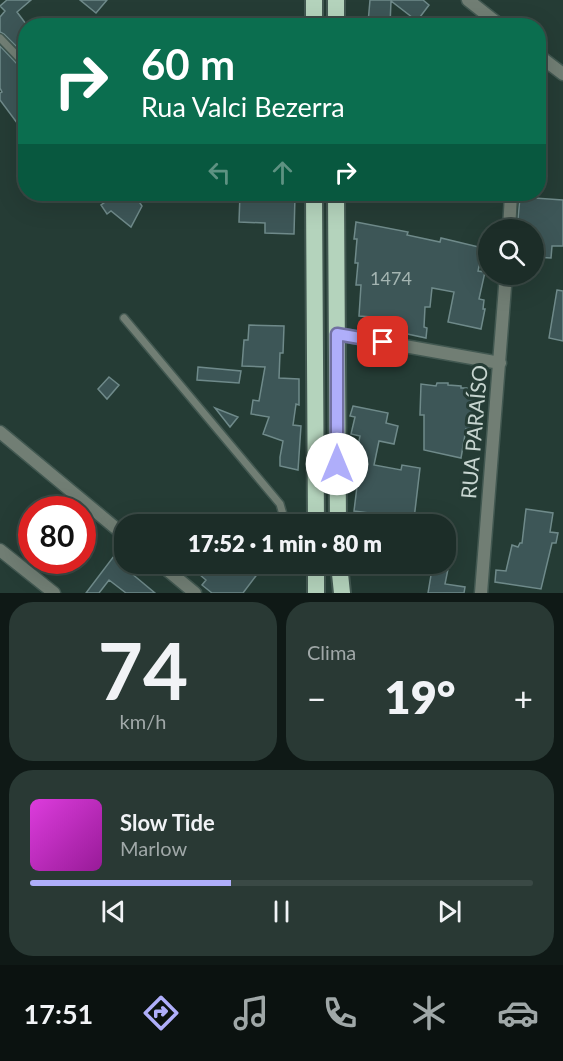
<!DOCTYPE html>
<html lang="pt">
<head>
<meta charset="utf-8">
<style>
  :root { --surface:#1c2d28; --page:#293934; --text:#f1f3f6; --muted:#a0a8a8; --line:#3a4945; --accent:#afaefa }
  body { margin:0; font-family:Lato,sans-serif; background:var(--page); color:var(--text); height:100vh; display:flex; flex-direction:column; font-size:22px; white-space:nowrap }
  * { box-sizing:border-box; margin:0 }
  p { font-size:20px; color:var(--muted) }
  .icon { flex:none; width:33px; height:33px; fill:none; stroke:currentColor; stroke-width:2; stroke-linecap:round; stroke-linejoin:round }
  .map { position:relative; height:593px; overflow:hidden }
  .side { display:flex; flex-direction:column; gap:9px; padding:9px; background:#0f1916; flex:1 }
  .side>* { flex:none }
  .hud { position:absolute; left:18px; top:18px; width:528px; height:183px; border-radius:24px; box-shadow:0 6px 24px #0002,0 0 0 2px var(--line); background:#0b6e4f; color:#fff; overflow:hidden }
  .controls { position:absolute; left:478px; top:219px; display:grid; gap:12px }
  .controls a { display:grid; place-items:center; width:66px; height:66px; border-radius:50%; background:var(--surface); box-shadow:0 6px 24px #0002,0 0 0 2px var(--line); font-size:30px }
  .speed { position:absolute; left:18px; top:496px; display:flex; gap:12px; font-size:30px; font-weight:700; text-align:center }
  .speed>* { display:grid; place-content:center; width:78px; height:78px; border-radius:50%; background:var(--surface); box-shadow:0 6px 24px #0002,0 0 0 2px var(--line); line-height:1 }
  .speed .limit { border:9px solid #d22; background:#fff; color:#111 }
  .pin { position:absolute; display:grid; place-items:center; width:51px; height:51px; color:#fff; margin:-26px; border-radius:12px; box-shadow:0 3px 9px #0006 }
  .me { position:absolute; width:66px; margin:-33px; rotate:0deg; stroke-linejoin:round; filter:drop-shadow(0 0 4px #0008) }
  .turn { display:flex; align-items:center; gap:21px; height:126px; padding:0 24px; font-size:27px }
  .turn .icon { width:78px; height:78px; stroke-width:2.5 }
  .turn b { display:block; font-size:42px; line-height:51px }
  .lanes { display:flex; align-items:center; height:57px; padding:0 24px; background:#0003; justify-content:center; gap:30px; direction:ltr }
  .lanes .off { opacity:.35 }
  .big { font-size:45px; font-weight:800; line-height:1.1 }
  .side .tile { flex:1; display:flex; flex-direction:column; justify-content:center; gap:9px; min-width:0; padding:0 21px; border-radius:24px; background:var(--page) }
  .side .dial { align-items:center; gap:0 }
  .dial b { font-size:78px; line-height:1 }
  .song { display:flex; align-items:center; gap:18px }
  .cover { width:72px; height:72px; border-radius:9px; background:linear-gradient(135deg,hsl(300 70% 55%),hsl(300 70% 35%)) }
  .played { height:6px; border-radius:3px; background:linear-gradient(90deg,var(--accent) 40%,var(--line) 40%) }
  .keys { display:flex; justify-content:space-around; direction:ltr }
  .heat { display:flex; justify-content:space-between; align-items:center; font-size:33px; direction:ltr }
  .side .tiles { flex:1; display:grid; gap:9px; grid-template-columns:1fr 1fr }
  .tile:last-child { grid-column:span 2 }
  .trip { position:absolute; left:114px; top:514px; width:342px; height:60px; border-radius:24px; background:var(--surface); box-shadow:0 6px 24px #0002,0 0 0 2px var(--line); font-weight:800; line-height:60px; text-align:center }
  .tabs { display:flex; height:96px; justify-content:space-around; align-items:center; background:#0b1210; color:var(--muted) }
  .tabs .icon { width:42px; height:42px }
  .tabs .on { color:var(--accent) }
  .tabs b { font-size:27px; color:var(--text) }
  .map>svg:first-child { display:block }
</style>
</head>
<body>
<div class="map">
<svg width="563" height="593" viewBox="0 0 563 593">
  <rect width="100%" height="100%" fill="#253c35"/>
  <path fill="#3d5657" stroke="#6f8a8a" stroke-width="1.5" d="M7 0H31L17 12 26 24V56L4 34 0 32V17L5 11 0 6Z
    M80 0H107L96 13Z
    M370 0H423L429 5 417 21 391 1 390 25 368 23Z
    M0 46 22 69 26 70V135L0 100V93L2 92 0 88Z
    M117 194H146L140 203 142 206 131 227 111 211 107 214 101 205Z
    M240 194H289V195L295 196 294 234 265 233V223L239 222Z
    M520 197 563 200V246H552L551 258 534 257V230H517Z
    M356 222 408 232 407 235 440 242 441 238 483 248 478 271 485 272 479 299 484 300 483 309H485L481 329 448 322 454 292 432 288 430 307H425L424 327 427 328 426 338 384 329 385 318 359 316 361 285H356L358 263H355L357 239H354Z
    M557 290 563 291V341L549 338Z
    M249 325 284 326 283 353H280L279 378 299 379V405L296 404 293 425 301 426 298 470 280 466V457L283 441 263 434 269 417 251 414 253 400 259 401 265 367 242 366 244 340H248Z
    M198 367 241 371 239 383 197 380Z
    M109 377 119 385 107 399 98 389Z
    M437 383H448V385L461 386V388H475L473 431 466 429 461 458 424 450V415H420L421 384 436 386Z
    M353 406 388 413 386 423 398 426 394 444 379 441 374 465 401 470 402 465 420 468 414 519 354 511 360 462 355 461 360 436 351 434 355 417 350 416Z
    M215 408 238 417 230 427Z
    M526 509 553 513 550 532 558 533 556 543H552L541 589 495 582 496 570 506 571 512 545 518 547 520 543H522Z
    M114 556 123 563 124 561V564H129L135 569 131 573 155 593H126L109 580 99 593H86Z
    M187 564H221L235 575 244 564H265L243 593H212L202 585 206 580Z
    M399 564H449L445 584 465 587 464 593H428L431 575 399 570Z"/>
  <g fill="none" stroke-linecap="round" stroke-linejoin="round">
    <defs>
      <path id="service" d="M0 38 26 65
        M124 318 280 504 286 525"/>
      <path id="minor" d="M468 0 501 26
        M538 55 563 74
        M509 230 511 194
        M337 334 500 363
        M0 432 124 535
        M0 550 54 593
        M160 564 195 593
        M481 593 506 274"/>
      <path id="trunk" d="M314 26V0
        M336 26V0
        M314 194 316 525
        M336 194 338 525
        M316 564V593
        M339 564 342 593"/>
    </defs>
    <use href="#service" stroke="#425851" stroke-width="10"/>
    <use href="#minor" stroke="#425851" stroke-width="15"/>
    <use href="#trunk" stroke="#425851" stroke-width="20"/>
    <use href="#service" stroke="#717e74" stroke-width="7"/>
    <use href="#minor" stroke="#717e74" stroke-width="12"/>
    <use href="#trunk" stroke="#b4d3bc" stroke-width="16"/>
  </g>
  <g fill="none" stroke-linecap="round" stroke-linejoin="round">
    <defs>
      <path id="route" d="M337 464V334L383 342"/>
    </defs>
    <use href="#route" stroke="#7271a2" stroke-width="15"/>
    <use href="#route" stroke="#afaefa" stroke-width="10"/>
  </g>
  <g text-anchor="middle" stroke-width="6" stroke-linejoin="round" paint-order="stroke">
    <g font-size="18" fill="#a4b5b2">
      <text x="391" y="285">1474</text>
    </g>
    <g font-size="21" fill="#c7d5d0" stroke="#253c35">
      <text transform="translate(475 432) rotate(-85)" y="7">RUA PARAÍSO</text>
    </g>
  </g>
</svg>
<div class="controls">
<a><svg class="icon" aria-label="search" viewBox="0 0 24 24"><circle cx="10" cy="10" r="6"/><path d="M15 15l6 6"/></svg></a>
</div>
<div class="speed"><div class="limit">80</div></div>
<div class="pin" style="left:383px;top:342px;background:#d93025"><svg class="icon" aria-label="arrive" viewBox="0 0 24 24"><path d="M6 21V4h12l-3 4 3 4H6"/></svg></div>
<svg class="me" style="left:337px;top:464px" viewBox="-20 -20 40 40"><circle r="19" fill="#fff"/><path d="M0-13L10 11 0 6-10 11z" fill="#afaefa"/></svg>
<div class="trip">17:52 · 1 min · 80 m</div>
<div class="hud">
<div class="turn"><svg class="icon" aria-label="right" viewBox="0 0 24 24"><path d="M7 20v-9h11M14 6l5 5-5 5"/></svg><div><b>60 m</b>Rua Valci Bezerra</div></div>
<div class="lanes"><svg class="icon off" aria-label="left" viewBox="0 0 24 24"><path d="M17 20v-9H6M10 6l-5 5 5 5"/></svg><svg class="icon off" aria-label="ahead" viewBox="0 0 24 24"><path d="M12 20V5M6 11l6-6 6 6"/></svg><svg class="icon" aria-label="right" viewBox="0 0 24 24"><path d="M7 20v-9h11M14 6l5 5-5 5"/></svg></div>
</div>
</div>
<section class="side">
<div class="tiles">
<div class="tile dial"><b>74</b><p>km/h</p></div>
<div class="tile"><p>Clima</p>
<div class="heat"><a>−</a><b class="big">19°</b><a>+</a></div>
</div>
<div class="tile">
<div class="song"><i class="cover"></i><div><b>Slow Tide</b><p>Marlow</p></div></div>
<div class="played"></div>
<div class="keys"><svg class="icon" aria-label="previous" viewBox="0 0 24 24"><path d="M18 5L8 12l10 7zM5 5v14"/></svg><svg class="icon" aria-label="pause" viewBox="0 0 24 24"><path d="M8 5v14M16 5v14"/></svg><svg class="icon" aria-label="next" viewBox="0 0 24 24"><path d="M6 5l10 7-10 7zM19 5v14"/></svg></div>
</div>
</div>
</section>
<nav class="tabs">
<b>17:51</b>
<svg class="icon on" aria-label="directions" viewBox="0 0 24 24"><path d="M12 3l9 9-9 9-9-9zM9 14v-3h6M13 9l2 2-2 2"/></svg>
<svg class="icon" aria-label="music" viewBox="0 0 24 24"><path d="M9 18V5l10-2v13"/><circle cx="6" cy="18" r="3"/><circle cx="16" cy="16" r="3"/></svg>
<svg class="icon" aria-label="phone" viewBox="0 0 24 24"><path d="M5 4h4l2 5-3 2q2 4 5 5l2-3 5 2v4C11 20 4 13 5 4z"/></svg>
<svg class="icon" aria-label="climate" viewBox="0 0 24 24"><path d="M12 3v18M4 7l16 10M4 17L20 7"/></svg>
<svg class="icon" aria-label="car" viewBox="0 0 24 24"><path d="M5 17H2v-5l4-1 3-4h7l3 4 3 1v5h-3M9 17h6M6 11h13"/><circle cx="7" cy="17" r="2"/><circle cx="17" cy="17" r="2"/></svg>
</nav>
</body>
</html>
